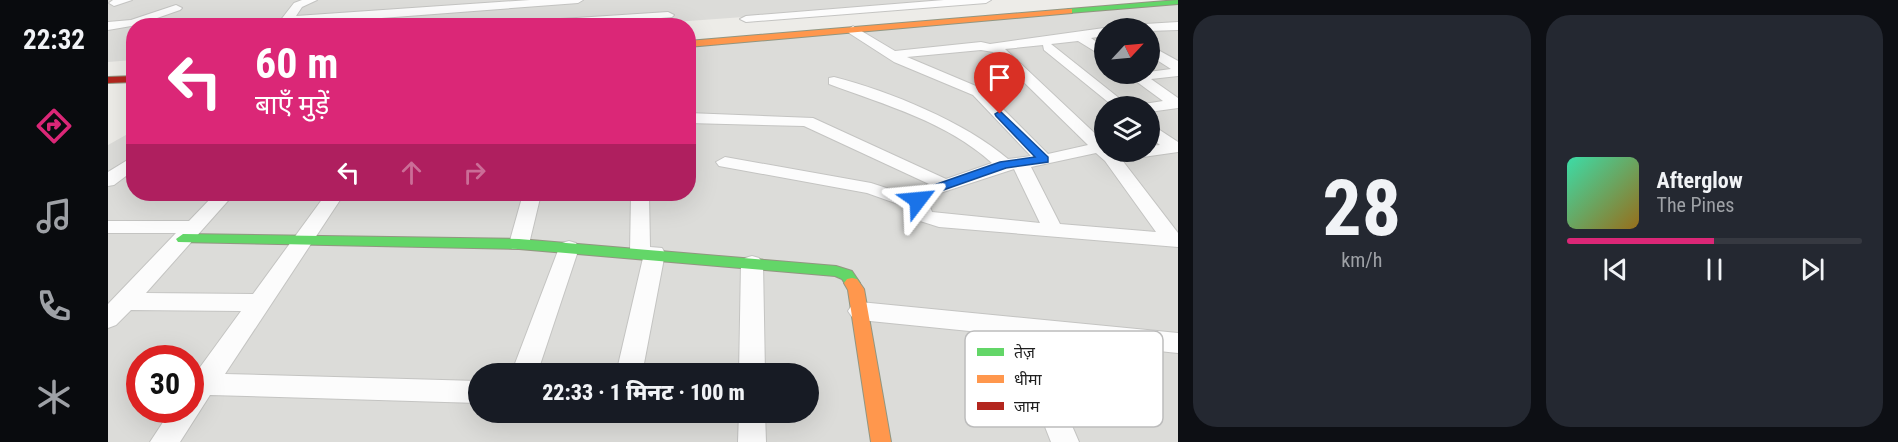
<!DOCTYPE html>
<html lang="hi">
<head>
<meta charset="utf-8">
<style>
  :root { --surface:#171b24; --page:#242831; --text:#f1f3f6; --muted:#9ea1a6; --line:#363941; --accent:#db2777 }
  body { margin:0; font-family:"Roboto Condensed","Noto Sans Devanagari",sans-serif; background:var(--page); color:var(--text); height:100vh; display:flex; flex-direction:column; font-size:22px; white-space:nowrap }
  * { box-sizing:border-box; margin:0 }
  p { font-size:20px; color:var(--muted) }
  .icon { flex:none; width:33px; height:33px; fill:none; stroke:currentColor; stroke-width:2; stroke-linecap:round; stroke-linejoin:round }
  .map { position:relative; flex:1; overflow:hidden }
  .sheet { display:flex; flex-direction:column; gap:15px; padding:15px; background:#0d0f14; width:720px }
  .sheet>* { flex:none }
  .guide { position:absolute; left:18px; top:18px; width:570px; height:183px; border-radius:24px; box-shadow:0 6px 24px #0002; background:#db2777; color:#fff; overflow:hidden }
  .needle { width:39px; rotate:64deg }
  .controls { position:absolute; left:986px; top:18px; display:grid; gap:12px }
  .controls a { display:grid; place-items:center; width:66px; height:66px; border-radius:50%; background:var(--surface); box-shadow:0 6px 24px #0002; font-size:30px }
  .speed { position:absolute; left:18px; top:345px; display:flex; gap:12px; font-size:30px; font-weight:700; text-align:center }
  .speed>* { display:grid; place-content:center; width:78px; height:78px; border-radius:50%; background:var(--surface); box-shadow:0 6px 24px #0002; line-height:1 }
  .speed .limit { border:9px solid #d22; background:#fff; color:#111 }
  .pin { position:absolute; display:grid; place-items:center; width:51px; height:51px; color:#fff; margin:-62px -26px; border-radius:50% 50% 50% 0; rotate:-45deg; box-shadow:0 0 6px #0007 }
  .pin .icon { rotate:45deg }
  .me { position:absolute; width:66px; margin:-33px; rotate:61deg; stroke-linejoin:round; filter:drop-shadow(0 0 4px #0008) }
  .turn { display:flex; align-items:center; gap:21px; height:126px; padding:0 30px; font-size:27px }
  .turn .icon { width:78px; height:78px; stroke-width:2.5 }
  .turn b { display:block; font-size:42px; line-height:51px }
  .lanes { display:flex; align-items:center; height:57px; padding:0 30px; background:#0003; justify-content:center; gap:30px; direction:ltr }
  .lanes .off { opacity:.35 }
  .sheet .tile { flex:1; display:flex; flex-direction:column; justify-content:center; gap:9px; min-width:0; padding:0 21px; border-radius:24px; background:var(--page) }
  .sheet .dial { align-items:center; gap:0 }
  .dial b { font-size:78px; line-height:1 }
  .song { display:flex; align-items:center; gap:18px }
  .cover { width:72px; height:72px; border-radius:9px; background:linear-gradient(135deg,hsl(160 70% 55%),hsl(40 70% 35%)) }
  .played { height:6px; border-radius:3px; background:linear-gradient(90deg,var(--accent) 50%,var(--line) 50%) }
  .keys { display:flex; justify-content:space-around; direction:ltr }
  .sheet .tiles { flex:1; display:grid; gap:15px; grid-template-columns:repeat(2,1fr) }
  .trip { position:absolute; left:360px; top:363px; width:351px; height:60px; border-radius:30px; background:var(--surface); box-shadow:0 6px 24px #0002; font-weight:800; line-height:60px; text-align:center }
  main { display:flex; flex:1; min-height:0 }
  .dock { display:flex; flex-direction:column; width:108px; justify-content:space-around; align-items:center; background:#090b0e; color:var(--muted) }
  .dock .icon { width:42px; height:42px }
  .dock .current { color:var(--accent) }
  .dock b { font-size:27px; color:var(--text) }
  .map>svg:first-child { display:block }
</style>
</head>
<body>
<main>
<nav class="dock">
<b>22:32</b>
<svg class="icon current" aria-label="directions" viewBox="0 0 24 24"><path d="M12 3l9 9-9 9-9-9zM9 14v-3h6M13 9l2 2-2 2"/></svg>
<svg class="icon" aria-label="music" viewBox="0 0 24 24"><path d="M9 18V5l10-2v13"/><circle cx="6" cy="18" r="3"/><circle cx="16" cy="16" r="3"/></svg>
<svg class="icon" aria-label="phone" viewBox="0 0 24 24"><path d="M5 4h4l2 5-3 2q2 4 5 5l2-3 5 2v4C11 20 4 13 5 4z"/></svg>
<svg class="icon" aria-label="climate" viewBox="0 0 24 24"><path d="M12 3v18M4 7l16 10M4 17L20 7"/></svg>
</nav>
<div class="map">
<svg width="1070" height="442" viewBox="0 0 1070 442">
  <rect width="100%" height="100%" fill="#edece8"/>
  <path fill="#dcdcd9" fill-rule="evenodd" d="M0 0H868L512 26H26L25 60 0 62Z
    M1070 4V442H0V145L25 131 26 194H580L581 46ZM996 28H1041V74H996ZM996 106H1041V152H996ZM32 358H82V410H32ZM370 374H700V412H370Z"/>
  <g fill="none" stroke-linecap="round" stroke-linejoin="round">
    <defs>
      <path id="street" d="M5 0H24L6 6 1 3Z
        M194 0H209L194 7 188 16 422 0H475L470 3 168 26 186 3Z
        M836 0H883L878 3 638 22 632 19 638 16Z
        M68 5 74 8 72 10 29 25 0 30V22L23 20Z
        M560 12 566 15 564 17 463 26H401L407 22Z
        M1070 22V30L1041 31V28H1031L1037 24Z
        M745 26 787 51 873 42 882 44 996 28H997L996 36 983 38 996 47V57L970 41 943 44 1021 106H1005L936 50 935 45 897 49 996 142V152H1041V146L1052 145 1041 136V123L1070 142V152L1014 160 1070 233V247L831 227 809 220 804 209 759 193 611 166 608 162 617 157 763 183 803 196 811 188 821 184 696 126 580 123V113L705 118 838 179 884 163C839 122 777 105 721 84V78L726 77C781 91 857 122 900 159L923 156 865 95 786 62 741 33 739 30ZM873 50 885 52 980 145 940 154 875 89 799 57ZM988 153 997 161 1048 232 952 224 923 167ZM906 169 932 223 824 212 820 201 823 196Z
        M1041 45 1070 61V76L1043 79 1070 98V108L1041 112V106H1034L1036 104 1055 101 1025 79V74L1063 69 1041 55Z
        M26 156V170L6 185 0 186V172Z
        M107 194H126L38 293 145 294 218 194H236L117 374 370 381V403L102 395 72 442H42L63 410H82V381L133 311 23 310 8 325 0 328V304L68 233H0V221H81Z
        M332 194H350L347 200H333Z
        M415 194H433L421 244 418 249H404L401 244Z
        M523 194H541L542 247 554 248 557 253 534 374H508L535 258 525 257 522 252Z
        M461 241 468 243 471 248 429 374H403L451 248 454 243Z
        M644 256 651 258 655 263 657 374H631L633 263 637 258Z
        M752 302 1070 333V353L926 338 971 442H943L901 335 752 320 744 317 740 311 744 305Z
        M631 412H657L658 442H630Z"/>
      <path id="fast" d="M1070 0V4L961 13 957 11 961 9Z
        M75 234 411 239 728 266 744 271 752 283 749 287H739L734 279 727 276 411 249 70 242 68 239Z"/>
      <path id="slow" d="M961 9H964V13L580 47V41Z
        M744 278 749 279 756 289 783 442H763L740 290 736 283 739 279Z"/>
      <path id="jam" d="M26 76V82L0 83V77Z"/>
    </defs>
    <use href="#street" stroke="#c4c4c2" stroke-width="2"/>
    <use href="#fast" stroke="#929681" stroke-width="2"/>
    <use href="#slow" stroke="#929681" stroke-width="2"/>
    <use href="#jam" stroke="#929681" stroke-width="2"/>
    <use href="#street" fill="#fcfcfc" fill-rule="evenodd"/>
    <use href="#fast" fill="#63d668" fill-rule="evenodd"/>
    <use href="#slow" fill="#ff974d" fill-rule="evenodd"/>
    <use href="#jam" fill="#b3261e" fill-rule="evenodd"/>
  </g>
  <path fill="#1a73e8" stroke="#114b97" stroke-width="1.5" d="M892 111 940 157V162L898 168 821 195 814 203H805L803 200 812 190 892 162 927 157 888 116 887 114Z"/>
  <rect x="857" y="331" width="198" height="96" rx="9" fill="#fff" stroke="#bcbcbc" stroke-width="1.5"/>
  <rect x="869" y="348" width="27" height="8" fill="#63d668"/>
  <rect x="869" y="375" width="27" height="8" fill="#ff974d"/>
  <rect x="869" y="402" width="27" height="8" fill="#b3261e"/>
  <g font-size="16" fill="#1f1f1f">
    <text x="906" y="358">तेज़</text>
    <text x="906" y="385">धीमा</text>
    <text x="906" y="412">जाम</text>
  </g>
</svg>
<div class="controls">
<a><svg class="needle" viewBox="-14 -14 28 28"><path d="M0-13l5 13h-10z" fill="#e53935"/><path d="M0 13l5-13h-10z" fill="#9ea1a6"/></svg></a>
<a><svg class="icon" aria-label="layers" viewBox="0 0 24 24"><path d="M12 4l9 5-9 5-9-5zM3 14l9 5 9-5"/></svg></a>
</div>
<div class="speed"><div class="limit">30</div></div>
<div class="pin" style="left:892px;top:114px;background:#d93025"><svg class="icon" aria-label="arrive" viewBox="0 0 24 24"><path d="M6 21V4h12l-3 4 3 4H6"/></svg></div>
<svg class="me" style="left:810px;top:200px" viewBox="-20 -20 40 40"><path d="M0-17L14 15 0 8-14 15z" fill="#1a73e8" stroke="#fff" stroke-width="4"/></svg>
<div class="trip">22:33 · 1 मिनट · 100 m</div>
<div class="guide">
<div class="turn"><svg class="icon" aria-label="left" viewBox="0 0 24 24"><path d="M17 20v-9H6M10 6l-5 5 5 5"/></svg><div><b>60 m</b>बाएँ मुड़ें</div></div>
<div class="lanes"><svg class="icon" aria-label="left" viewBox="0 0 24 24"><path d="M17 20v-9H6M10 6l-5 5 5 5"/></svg><svg class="icon off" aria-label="ahead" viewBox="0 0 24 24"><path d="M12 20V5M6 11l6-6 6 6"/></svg><svg class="icon off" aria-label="right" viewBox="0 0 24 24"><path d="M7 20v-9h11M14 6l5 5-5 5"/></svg></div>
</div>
</div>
<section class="sheet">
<div class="tiles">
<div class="tile dial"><b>28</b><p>km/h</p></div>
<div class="tile">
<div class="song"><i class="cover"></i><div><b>Afterglow</b><p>The Pines</p></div></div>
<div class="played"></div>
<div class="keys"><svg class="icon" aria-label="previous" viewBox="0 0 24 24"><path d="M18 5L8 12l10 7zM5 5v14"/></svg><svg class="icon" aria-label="pause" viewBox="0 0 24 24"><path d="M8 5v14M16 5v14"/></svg><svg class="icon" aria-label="next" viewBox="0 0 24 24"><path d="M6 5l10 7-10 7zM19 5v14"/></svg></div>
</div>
</div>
</section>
</main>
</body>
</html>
